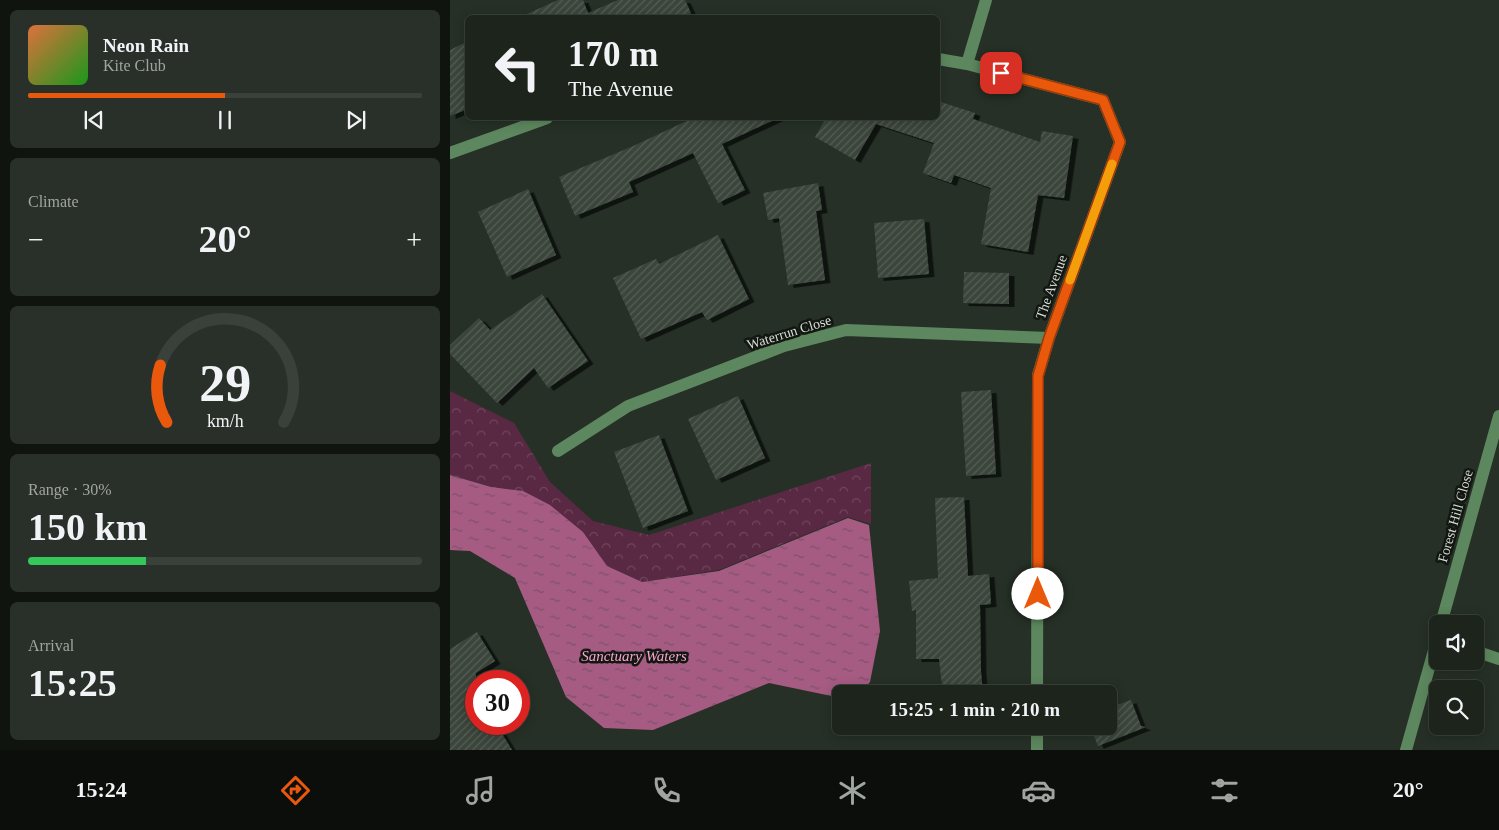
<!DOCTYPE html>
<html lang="en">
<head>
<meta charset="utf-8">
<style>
  :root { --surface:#1c241c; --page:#293029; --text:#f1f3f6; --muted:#a0a4a3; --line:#3a413b; --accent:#ea580c }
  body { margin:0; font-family:"Times New Roman",serif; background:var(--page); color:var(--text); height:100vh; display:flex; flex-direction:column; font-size:19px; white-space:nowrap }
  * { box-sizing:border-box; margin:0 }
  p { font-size:16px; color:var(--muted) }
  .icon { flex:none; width:28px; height:28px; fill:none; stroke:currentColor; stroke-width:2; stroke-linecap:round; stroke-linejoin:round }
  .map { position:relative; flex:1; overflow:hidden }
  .panel { display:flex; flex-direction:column; gap:10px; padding:10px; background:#0f140f; width:450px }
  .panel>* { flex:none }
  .top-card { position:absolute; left:15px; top:15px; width:475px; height:105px; border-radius:8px; box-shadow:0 2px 12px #0003,0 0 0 1px var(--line); background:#1c241c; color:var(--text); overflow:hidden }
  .fabs { position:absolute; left:979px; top:615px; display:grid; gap:10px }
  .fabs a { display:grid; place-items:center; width:55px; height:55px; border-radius:8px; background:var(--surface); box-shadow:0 2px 12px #0003,0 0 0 1px var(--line); font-size:25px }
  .speed { position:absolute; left:15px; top:670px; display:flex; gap:10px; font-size:25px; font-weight:700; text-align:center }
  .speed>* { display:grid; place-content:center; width:65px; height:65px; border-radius:50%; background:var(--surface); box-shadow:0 2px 12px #0003,0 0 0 1px var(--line); line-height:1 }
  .speed .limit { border:8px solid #d22; background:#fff; color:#111 }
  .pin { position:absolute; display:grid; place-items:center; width:42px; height:42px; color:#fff; margin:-21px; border-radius:10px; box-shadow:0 2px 8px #0006 }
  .me { position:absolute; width:55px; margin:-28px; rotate:0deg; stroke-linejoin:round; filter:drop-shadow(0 0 4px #0008) }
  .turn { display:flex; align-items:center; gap:18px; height:105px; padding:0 20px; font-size:22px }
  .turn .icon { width:65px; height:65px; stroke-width:2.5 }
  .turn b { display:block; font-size:35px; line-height:42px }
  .big { font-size:38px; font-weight:600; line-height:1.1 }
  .panel .widget { flex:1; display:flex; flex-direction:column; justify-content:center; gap:8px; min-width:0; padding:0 18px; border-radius:8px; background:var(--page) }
  .panel .dial { align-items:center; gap:0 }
  .dial svg { height:130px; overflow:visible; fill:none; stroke:var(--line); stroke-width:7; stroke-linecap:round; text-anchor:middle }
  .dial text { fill:var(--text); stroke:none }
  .song { display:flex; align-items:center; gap:15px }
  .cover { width:60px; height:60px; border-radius:8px; background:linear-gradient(135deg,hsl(20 70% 55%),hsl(120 70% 35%)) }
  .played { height:5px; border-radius:2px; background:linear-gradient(90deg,var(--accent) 50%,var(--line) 50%) }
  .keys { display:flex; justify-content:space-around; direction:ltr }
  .heat { display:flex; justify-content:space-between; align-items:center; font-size:28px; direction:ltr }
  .charge { height:8px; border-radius:4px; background:linear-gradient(90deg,#34c759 30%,var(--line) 0) }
  .trip { position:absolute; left:382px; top:685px; width:285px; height:50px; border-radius:8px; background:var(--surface); box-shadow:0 2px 12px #0003,0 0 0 1px var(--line); font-weight:600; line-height:50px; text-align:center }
  .tabs { display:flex; height:80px; justify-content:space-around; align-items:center; background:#0b0e0b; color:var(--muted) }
  .tabs .icon { width:35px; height:35px }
  .tabs .selected { color:var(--accent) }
  .tabs b { font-size:22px; color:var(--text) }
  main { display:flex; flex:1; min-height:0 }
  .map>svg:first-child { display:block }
</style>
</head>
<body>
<main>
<section class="panel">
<div class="widget">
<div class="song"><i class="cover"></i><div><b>Neon Rain</b><p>Kite Club</p></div></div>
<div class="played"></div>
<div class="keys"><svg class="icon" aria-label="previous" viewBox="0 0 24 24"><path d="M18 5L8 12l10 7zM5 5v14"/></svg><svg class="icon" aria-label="pause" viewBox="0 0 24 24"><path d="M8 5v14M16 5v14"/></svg><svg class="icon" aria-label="next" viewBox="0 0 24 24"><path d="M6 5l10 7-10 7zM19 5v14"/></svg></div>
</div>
<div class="widget"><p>Climate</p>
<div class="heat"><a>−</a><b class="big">20°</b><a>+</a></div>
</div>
<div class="widget dial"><svg viewBox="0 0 100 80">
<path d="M14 69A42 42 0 1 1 86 69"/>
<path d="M14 69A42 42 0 0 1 10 34" stroke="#ea580c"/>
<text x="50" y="56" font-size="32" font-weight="700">29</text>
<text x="50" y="72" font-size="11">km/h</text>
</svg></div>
<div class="widget"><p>Range · 30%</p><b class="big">150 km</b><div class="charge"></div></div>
<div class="widget"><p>Arrival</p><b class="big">15:25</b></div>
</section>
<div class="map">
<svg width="1049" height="750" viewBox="0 0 1049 750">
  <defs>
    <pattern id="park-crowns" width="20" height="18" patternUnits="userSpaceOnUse" patternTransform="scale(1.25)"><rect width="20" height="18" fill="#592842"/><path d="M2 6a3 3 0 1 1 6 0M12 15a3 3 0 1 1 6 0" fill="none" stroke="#70475d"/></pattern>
    <pattern id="water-ripples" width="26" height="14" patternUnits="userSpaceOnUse" patternTransform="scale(1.25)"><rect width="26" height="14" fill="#a65b83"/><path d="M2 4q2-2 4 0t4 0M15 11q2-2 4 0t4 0" fill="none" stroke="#7d5168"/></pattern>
    <pattern id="building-hatch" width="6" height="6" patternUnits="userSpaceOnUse" patternTransform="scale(1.25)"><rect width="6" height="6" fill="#3a453a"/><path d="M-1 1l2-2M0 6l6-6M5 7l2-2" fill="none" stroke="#565f56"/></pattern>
    <filter id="shadow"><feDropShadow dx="5.5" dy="3" stdDeviation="0" flood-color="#0009"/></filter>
  </defs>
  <rect width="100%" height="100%" fill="#263026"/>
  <path fill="url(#park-crowns)" d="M0 391 64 423 100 482 143 521 199 535 421 463V524L398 517 269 570 192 582 157 566 100 505 0 475Z"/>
  <path fill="url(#water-ripples)" d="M0 475 41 487 73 491 100 505 133 532 157 566 192 582 269 571 398 518 419 525 430 631 420 682 409 694H391V698L319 683 203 730 154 728 116 697 65 578 20 551 0 550Z"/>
  <path fill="url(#building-hatch)" filter="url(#shadow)" d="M108 0H133L138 13 168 0H235L241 13 230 18H68Z
    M18 41V109L0 116V50Z
    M488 101 525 113 523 119 590 142 592 131 623 136 614 198 588 195 578 252 531 244 541 188 504 175 501 183 473 173 484 143 426 124 405 160 365 137 376 118H488Z
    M243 118H328L272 144 295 190 268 203 243 153 179 182 183 192 125 216 109 177 181 147Z
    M368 183 372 210 366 211 375 280 338 285 329 218 318 220 313 193Z
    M78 189 106 255 57 277 28 212Z
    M474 219 479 274 428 278 424 223Z
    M268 235 299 299 257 320 252 312 191 339 163 278 206 259 209 264Z
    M514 272 559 273V304L513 303Z
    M92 294 138 361 98 388 84 368 47 403 0 354V345L29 318 40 330Z
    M541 390 546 474 516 476 511 392Z
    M288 396 315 458 266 480 238 419Z
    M209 435 238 511 193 528 164 452Z
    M514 497 518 576 539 574 541 604 530 605 531 672 533 694H493L489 659H466V610L462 611 459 581 488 578 485 498Z
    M27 632 45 661 26 673V724H46L62 750H0V649Z
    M681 700 691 726 696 727 648 746 640 726H659V708Z"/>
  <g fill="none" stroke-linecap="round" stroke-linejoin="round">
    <path stroke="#5d875e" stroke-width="12" d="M488 59 517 64 653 100 670 142 599 338 588 375 587 694
      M517 64 536 0
      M0 153 97 118
      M108 451 178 406 334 346 396 330 599 338
      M991 624 1049 416
      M1025 651 1049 659
      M587 750V726
      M956 750 988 636"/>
  </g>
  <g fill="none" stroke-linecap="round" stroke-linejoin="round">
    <defs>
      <path id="route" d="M551 73 653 100 670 142 599 338 588 376V594"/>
    </defs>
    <use href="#route" stroke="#983908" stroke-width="12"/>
    <use href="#route" stroke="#ea580c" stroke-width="9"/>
    <path stroke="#f59e0b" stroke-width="9" d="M620 280 662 164"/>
  </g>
  <g text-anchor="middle" stroke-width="5" stroke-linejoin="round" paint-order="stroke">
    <g font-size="14" fill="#d7ddd7" stroke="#121712">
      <text transform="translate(601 287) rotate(-70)" y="5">The Avenue</text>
      <text transform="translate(339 332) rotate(-17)" y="5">Waterrun Close</text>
      <text transform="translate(1005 516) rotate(-74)" y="5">Forest Hill Close</text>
    </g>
    <g font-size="15" font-style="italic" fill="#f7a3cd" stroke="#121712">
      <text x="184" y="661">Sanctuary Waters</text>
    </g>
  </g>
</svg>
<div class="fabs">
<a><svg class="icon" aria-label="sound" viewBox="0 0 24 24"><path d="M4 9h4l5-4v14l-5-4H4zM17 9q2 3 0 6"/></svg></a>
<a><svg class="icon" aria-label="search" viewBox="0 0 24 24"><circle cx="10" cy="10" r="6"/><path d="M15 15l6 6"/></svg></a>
</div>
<div class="speed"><div class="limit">30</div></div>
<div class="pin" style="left:551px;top:73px;background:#d93025"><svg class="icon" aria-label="arrive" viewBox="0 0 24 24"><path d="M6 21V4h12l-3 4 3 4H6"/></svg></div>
<svg class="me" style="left:588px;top:594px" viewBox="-20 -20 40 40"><circle r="19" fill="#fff"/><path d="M0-13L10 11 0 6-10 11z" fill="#ea580c"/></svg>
<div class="trip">15:25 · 1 min · 210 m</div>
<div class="top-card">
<div class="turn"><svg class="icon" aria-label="left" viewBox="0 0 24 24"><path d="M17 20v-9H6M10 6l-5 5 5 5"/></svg><div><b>170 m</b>The Avenue</div></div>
</div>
</div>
</main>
<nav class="tabs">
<b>15:24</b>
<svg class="icon selected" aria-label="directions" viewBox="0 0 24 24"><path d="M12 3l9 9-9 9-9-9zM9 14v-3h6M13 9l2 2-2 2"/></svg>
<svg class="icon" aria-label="music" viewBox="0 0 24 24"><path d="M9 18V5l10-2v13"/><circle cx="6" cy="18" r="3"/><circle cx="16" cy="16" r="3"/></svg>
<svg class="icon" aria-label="phone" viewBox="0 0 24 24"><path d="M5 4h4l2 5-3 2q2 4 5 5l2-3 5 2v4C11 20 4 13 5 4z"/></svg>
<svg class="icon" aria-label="climate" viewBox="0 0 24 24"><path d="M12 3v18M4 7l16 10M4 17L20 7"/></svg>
<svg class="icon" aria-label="car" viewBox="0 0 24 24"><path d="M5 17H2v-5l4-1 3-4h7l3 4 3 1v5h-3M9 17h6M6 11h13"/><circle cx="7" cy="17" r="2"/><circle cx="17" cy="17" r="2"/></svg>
<svg class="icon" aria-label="filters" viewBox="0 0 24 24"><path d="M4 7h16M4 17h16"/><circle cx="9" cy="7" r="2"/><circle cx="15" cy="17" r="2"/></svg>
<b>20°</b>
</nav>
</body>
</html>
